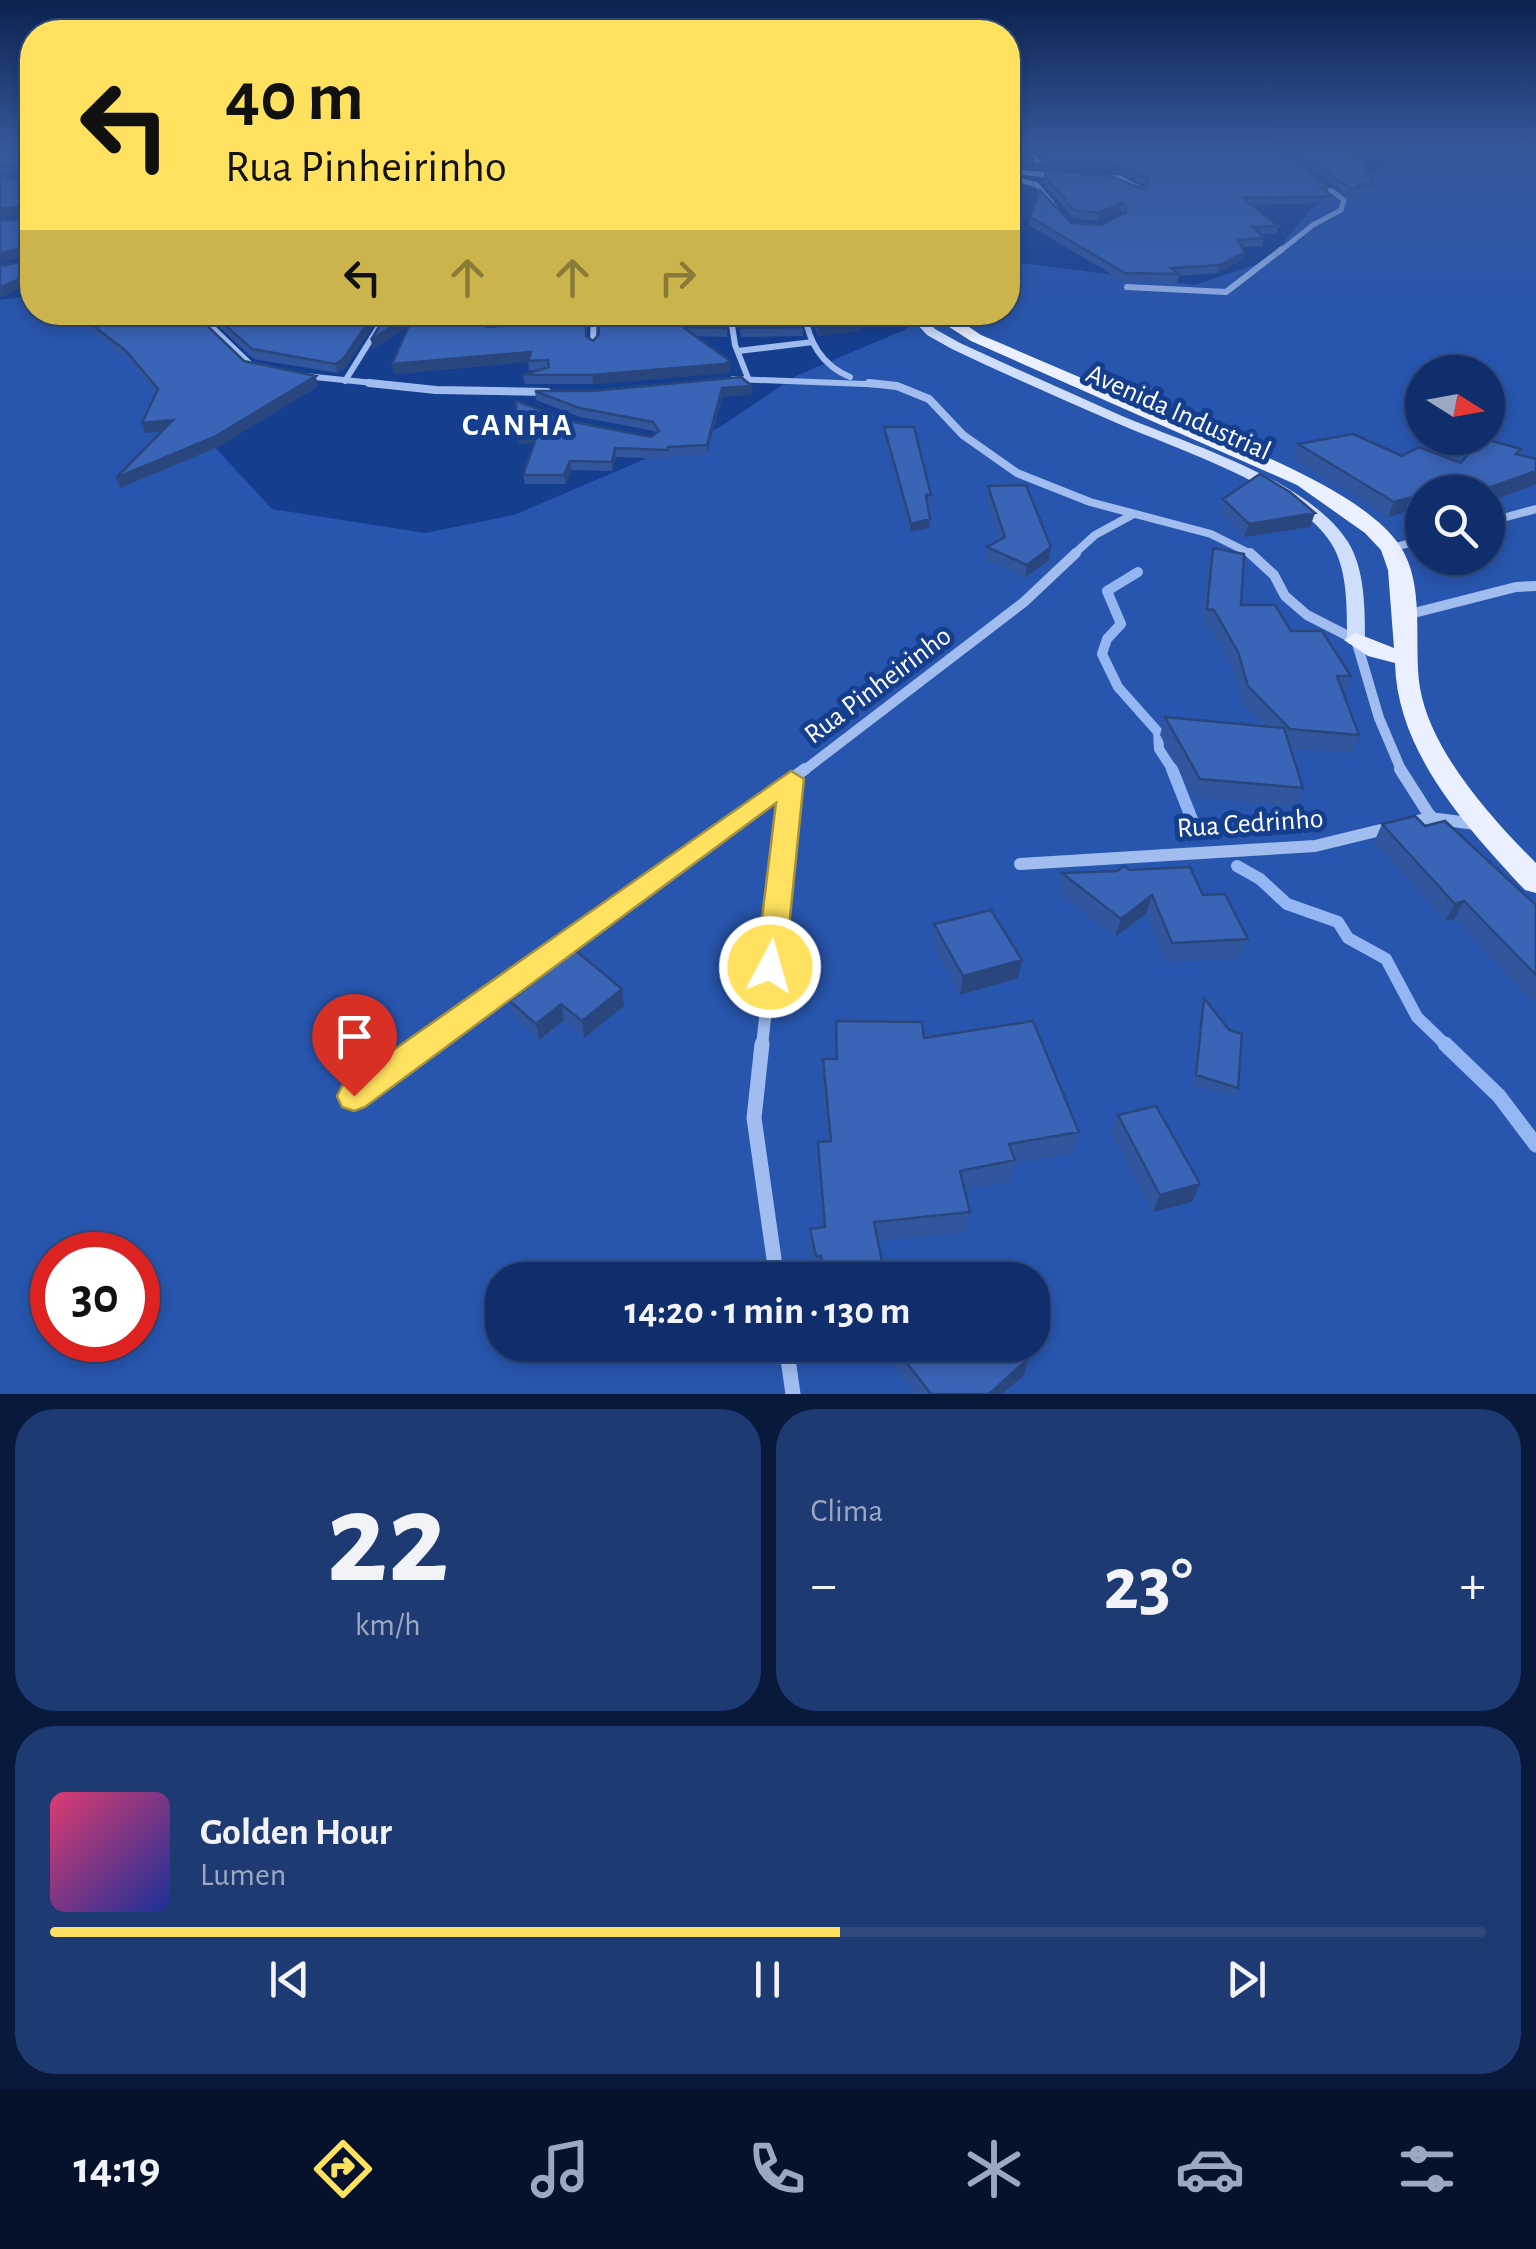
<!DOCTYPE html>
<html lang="pt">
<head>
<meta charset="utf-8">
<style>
  :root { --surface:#102e6b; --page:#1e3a73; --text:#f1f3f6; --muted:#9ca8c1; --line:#304a7e; --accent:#ffe160 }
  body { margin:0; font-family:"Alegreya Sans",sans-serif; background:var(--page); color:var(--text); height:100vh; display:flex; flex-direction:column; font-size:38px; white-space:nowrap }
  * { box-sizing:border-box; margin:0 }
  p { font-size:32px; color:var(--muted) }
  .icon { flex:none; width:55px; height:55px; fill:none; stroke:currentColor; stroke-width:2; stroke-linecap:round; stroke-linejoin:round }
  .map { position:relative; height:1394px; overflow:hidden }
  .side { display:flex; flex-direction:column; gap:15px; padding:15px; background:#09193b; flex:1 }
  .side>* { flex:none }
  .guide { position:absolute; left:20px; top:20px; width:1000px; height:305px; border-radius:40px; box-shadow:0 5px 15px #0003,0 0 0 2px var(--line); background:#ffe160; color:#111; overflow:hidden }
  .needle { width:65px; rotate:101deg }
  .controls { position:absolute; left:1405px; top:355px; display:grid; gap:20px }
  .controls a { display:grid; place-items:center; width:100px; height:100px; border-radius:50%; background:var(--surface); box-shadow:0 5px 15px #0003,0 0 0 2px var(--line); font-size:50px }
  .speed { position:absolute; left:30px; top:1232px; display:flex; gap:20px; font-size:50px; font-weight:700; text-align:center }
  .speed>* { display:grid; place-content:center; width:130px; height:130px; border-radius:50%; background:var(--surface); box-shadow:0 5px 15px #0003,0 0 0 2px var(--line); line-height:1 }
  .speed .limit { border:15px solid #d22; background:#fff; color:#111 }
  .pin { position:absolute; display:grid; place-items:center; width:85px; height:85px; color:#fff; margin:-102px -42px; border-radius:50% 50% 50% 0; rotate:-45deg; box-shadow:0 0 10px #0007 }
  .pin .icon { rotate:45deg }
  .me { position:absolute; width:110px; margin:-55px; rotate:6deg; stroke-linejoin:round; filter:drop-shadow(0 0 8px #0008) }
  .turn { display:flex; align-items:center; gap:35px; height:210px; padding:0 40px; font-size:45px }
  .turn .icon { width:130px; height:130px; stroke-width:2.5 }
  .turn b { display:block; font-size:70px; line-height:85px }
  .lanes { display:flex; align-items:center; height:95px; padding:0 40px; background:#0003; justify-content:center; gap:50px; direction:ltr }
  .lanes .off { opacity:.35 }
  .big { font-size:75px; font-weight:700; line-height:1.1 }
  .side .card { flex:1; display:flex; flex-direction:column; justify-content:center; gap:15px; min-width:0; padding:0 35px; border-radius:40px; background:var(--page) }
  .side .dial { align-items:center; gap:0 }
  .dial b { font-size:130px; line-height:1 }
  .song { display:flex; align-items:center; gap:30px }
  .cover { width:120px; height:120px; border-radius:15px; background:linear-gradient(135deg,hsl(340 70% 55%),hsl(230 70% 35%)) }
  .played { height:10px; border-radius:5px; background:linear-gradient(90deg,var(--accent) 55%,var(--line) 55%) }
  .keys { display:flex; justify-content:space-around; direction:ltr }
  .heat { display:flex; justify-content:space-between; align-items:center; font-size:55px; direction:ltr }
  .side .tiles { flex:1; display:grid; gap:15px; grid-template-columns:1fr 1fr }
  .card:last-child { grid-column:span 2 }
  .trip { position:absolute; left:485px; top:1262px; width:565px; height:100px; border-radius:40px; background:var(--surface); box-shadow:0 5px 15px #0003,0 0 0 2px var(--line); font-weight:700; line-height:100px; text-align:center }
  .tab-bar { display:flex; height:160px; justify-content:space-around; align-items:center; background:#06122b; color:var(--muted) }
  .tab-bar .icon { width:70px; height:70px }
  .tab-bar .on { color:var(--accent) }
  .tab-bar b { font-size:45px; color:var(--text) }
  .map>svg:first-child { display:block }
</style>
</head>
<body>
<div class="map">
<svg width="1536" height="1394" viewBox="0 0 1536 1394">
  <rect width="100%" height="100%" fill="#153e8f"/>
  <path fill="#2856ae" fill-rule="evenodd" d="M1404 145H1536V1394H0V300L32 296V312L100 313 151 378 272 509 425 533 514 515 720 427 796 376 904 330 928 313 1008 312V266L1021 263 1195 285 1269 260 1313 207 1391 162ZM1422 372H1488V438H1422ZM1422 492H1488V558H1422ZM52 1255H138V1340H52ZM502 1280H1032V1345H502Z"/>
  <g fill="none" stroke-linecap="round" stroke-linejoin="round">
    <path stroke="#94b6f3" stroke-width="10" d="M1138 572 1107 591 1121 624 1107 639 1102 654 1118 687 1158 732 1159 749 1174 772"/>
    <path stroke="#94b6f3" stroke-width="12" d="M1172 769 1193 822 1202 828
      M1237 866 1260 879 1287 904 1338 922 1348 938 1386 959 1417 1017 1447 1046"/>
    <path stroke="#94b6f3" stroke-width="15" d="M1445 1044 1499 1096 1536 1145"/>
    <path stroke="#a1bdf0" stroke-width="5" d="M1008 146 1038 161
      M1008 171 1056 176
      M1078 175 1120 178 1142 190
      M1013 178 1037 185 1055 207
      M1279 252 1313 225 1341 210 1344 200 1320 182"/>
    <path stroke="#a1bdf0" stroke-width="6" d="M1127 287 1226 292 1282 249
      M196 312 251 365 259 367
      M730 312 735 345 748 378
      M804 312C809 342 821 365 850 377
      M593 343 594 312
      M738 351 813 342
      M305 376 393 385
      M733 379 891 385
      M345 381 388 312"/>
    <path stroke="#a1bdf0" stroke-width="8" d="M369 383 436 390 547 392
      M869 383 897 386 929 399 963 435 1017 473 1090 502 1211 534 1253 555
      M1488 522 1536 509
      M1391 548 1422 540
      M1073 555 1095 535 1132 515"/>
    <path stroke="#a1bdf0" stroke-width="10" d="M1250 553 1274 575 1285 596 1307 615 1356 640 1379 718 1402 772
      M1406 615 1516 587 1536 586
      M802 772 1024 602 1076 553"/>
    <path stroke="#a1bdf0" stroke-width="12" d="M1400 769 1428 813 1446 833
      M1409 823 1430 818 1476 824
      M1020 864 1315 846 1393 827
      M422 1046 805 769
      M762 1046 791 779"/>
    <path stroke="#a1bdf0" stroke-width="15" d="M762 1044 754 1118 777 1280
      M353 1096 425 1044
      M786 1345 793 1394"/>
    <path fill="#cfdefb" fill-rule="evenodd" d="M906 312H919L935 329 960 343C1014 368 1068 392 1122 416 1188 444 1309 480 1348 542 1365 569 1365 609 1365 640L1363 644H1349L1347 640C1347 610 1348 569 1331 543 1295 487 1179 450 1119 424 1063 400 1007 375 952 349L927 335Z"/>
    <path fill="#eaf0ff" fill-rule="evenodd" d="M1008 182 1022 198 1008 217Z
      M939 312H954L957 319 981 335C1047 363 1112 391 1177 419 1237 445 1364 491 1400 546 1426 585 1413 644 1420 688 1431 752 1492 819 1536 863V893L1525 890C1467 828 1397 752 1395 663L1368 656 1344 640 1356 633 1394 648 1388 570 1381 550 1365 533 1297 485 971 341 946 325Z"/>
  </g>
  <path fill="#32569d" d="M0 145H32V174H0Z
    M1008 145 1034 159 1033 166 1008 164Z
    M1018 145H1271L1329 187 1327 192 1332 196 1330 203 1251 205 1278 226 1276 234H1260L1264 238 1262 246 1242 247 1243 260 1218 273 1179 276 1177 283 1123 281 1029 225 1030 217 1101 225 1124 213 1119 211 1097 221 1073 218 1044 183 1045 176 1143 189 1147 186 1112 170 1042 166V156Z
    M1278 145H1366L1363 157 1354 158 1374 185 1371 192H1360L1359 196 1348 195Z
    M44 312H193L244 361 318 386 218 447 120 488 116 478 161 431 145 433 142 423 156 392 129 360 77 320 48 325Z
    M203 312H382L345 368 338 373 254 359Z
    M388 312H588L587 316 487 322 485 325 487 327 587 337 593 341 599 334 598 312 727 328V337L695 336 730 361V370L726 373 593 384H525L523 375 542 370H529L528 362 394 374 392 364 410 325 373 349 371 340Z
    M737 312H800L803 327V336L741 337Z
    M811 312H851L862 322 861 331 818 336Z
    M752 386V394L722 397 707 454 669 456 667 459 616 457 612 471 571 470 566 484H525L523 475 534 442 518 444 517 435 574 422 651 437 655 433 654 431 580 417 536 400 535 391H593Z
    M884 427 931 495 930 503H927L930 519 929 528 910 532 884 435Z
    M1298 444 1461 463 1518 455 1536 459V484L1488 502 1422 492V521L1406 512 1388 517 1293 458Z
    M988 486 1051 547 1049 560 1025 578 985 560 987 547 1000 540 986 498Z
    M1223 499 1310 527 1244 537 1219 512Z
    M1213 548 1241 605 1291 631 1351 676 1344 693 1359 735 1352 753 1290 748 1303 788 1295 807 1194 797 1160 735 1165 717 1264 726 1242 704 1233 669 1209 626H1202L1208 565Z
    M1382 824 1425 826 1536 905V1005L1454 919 1445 921 1374 842Z
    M1130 870 1203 895 1248 939 1240 958 1166 962 1146 914 1115 937 1057 892 1062 873Z
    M934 924 1018 978 960 995 932 943Z
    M622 989 624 1006 584 1038 564 1020 539 1040 514 1017 510 1001Z
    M1204 998 1238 1088 1234 1097 1192 1085 1201 1008Z
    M836 1021 924 1038 1079 1132 1072 1153 1015 1163 1010 1181 964 1190 970 1212 966 1232 878 1241 886 1280H821L820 1275 814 1276 809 1248 810 1229 823 1228 817 1162 818 1142 828 1141 822 1080 823 1059H835Z
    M1118 1115 1200 1184 1192 1202 1153 1212 1111 1133Z
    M889 1345H1018L1029 1358 1024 1375 1002 1394H915L887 1357Z"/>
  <path fill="#29467f" d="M1120 203 1119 211 1097 221 1098 213Z
    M29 205 32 213 0 217V209Z
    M29 247 32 255 0 262V253Z
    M1245 252 1243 260 1218 273 1220 265Z
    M32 273V283L0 298V288Z
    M65 312H74L77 320 48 325 45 316Z
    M375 312H382L345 368 338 373 335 364Z
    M413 312H416L418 319 373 349 371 340Z
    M862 322 861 331 818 336V327Z
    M531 352 528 362 394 374 392 364Z
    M730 361V370L726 373 593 384 592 375Z
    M316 376 318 386 218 447 120 488 116 478Z
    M752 386V394L722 397 707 454V445L722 388Z
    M173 420 176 430 145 433 142 423Z
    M538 433 539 442 518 444 517 435Z
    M615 448 616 457 612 471V462Z
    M570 461 571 470 566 484 564 475Z
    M1536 471V484L1488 502V492H1477Z
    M1412 497 1406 512 1388 517 1394 502Z
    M1315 513 1310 527 1244 537 1249 524Z
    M930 519 929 528 910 532 911 524Z
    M1051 547 1049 560 1025 578 1027 565Z
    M1152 895 1146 914 1115 937 1121 919Z
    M1464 901 1454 919 1445 921 1455 904Z
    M1022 960 1018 978 960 995 963 976Z
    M622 989 624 1006 584 1038 582 1021Z
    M561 1004 564 1020 539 1040 536 1024Z
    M1200 1184 1192 1202 1153 1212 1160 1195Z
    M1029 1358 1024 1375 1002 1394H989Z"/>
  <path fill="#3a64b6" stroke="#29467f" stroke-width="2.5" d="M0 145H32V170L30 167H0Z
    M1008 145 1034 159 1008 157Z
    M1033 145H1271L1329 187H1320L1332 196 1243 198 1278 226 1253 227 1264 238 1238 240 1245 252 1220 265 1171 268 1179 274 1125 273 1030 217 1040 190 1071 223 1101 225 1126 212V206L1120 203 1098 213 1074 210 1045 176 1047 171 1110 176 1143 189 1148 186V179L1113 164 1043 159V149Z
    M1289 145H1366L1365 150 1340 151 1361 160 1374 185 1357 184 1361 188H1350Z
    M32 177V209L29 205 0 209V179H30Z
    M32 215V251L29 247 0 253V221L30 218Z
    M32 258V273L0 288V266L31 260Z
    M44 312H65L45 316Z
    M75 312H193L244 361 316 376 214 437 116 478 173 420 142 423 158 389 126 351Z
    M210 312H375L343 359 335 364 252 349Z
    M388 312H413L371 340Z
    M415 312H501L485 314 480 322 487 327 586 321V336L593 341 599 334 598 312H724L727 328 683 327 730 361 725 364 592 375H523L549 367 548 360 528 361 531 352 392 364Z
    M738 312H800L803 327 741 328Z
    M814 312H851L862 322 818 327Z
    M741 377 752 386 722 388 707 445 668 447 667 450 615 448 612 462 570 461 564 475H523L538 433 517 435 516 401 574 422 651 437 659 431 653 422 579 408 535 391H593Z
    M884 427H914L931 495H926L930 519 911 524Z
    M1353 434 1402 456 1419 447 1461 463 1481 438 1521 449 1516 454 1536 459V471L1477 492H1422V503L1412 497 1394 502 1298 444Z
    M1260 474 1290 492 1315 513 1249 524 1223 499Z
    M1026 485 1051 547 1027 565 987 547 1005 537 988 486Z
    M1213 548 1244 554 1241 605H1275L1291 631H1322L1351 676H1337L1359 735 1290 729 1248 686 1238 652 1214 610 1207 609Z
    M1165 717 1284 728 1303 788 1200 779Z
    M1415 816 1425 826 1445 821 1536 905V975L1464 901 1455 904 1382 824Z
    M1124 866 1130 870 1190 867 1203 895 1225 894 1248 939 1172 943 1152 895 1121 919 1062 873 1117 871Z
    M991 910 1022 960 963 976 934 924Z
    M575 950 622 989 582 1021 561 1004 536 1024 510 1001Z
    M1204 998 1229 1030 1242 1034 1238 1088 1196 1075Z
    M836 1021 922 1022 924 1038 1033 1021 1079 1132 1009 1144 1015 1160 960 1171 970 1212 874 1222 886 1280H825L821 1256H816L810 1229 825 1227 818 1142 831 1141 823 1059H837Z
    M1156 1106 1200 1184 1160 1195 1118 1115Z
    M893 1345H1018L1029 1358 989 1394H931Z"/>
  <linearGradient id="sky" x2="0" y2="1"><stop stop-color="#0c224f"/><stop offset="0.43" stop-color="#35589b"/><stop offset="1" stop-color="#35589b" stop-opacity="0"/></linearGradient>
  <rect width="1536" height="340" fill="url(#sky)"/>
  <path fill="#ffe160" stroke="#a6923e" stroke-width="2.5" d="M791 771 804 779 785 967 781 976 770 979 760 976 756 967 776 803 365 1107 354 1111 342 1107 337 1096 342 1086Z"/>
  <g text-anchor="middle" stroke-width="10" stroke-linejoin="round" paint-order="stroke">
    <g font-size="28" fill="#fff" stroke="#153e8f">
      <text transform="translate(1179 411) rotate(24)" y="10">Avenida Industrial</text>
      <text transform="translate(877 684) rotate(-37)" y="10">Rua Pinheirinho</text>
      <text transform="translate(1250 822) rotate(-4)" y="10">Rua Cedrinho</text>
    </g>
    <g font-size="32" font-weight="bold" letter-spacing="2.5" fill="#fff" stroke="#153e8f">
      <text x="518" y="435">CANHA</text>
    </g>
  </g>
</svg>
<div class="controls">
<a><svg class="needle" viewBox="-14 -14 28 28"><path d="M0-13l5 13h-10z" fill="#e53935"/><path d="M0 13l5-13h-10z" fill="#9ca8c1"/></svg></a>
<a><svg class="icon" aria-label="search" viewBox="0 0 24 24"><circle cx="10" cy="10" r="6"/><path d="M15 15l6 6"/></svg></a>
</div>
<div class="speed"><div class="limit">30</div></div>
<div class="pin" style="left:354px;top:1096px;background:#d93025"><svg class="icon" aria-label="arrive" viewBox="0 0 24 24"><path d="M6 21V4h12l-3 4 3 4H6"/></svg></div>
<svg class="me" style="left:770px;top:967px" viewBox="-20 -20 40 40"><circle r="17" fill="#ffe160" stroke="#fff" stroke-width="3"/><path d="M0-11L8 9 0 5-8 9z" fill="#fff"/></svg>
<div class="trip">14:20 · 1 min · 130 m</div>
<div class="guide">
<div class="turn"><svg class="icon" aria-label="left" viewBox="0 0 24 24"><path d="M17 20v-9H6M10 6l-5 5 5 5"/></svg><div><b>40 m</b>Rua Pinheirinho</div></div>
<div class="lanes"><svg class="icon" aria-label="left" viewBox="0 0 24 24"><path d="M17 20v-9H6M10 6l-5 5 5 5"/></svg><svg class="icon off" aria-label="ahead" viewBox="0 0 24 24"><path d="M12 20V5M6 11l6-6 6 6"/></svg><svg class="icon off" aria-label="ahead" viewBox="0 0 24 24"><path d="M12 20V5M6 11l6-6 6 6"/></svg><svg class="icon off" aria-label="right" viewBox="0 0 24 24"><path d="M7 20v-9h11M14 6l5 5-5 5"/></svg></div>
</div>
</div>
<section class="side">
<div class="tiles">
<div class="card dial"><b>22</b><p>km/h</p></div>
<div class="card"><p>Clima</p>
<div class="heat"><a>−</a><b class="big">23°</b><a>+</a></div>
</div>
<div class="card">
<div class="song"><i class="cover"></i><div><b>Golden Hour</b><p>Lumen</p></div></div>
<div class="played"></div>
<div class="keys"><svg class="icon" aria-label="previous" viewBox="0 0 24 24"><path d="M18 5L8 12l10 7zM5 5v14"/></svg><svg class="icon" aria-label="pause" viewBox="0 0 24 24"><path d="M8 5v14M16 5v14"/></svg><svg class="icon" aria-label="next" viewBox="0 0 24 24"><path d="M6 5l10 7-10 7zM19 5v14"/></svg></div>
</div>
</div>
</section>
<nav class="tab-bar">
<b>14:19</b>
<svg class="icon on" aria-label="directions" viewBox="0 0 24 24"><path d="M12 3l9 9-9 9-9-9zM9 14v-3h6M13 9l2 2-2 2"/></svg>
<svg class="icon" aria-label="music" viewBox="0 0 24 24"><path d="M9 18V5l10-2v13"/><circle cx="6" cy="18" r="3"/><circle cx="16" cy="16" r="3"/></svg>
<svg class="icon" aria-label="phone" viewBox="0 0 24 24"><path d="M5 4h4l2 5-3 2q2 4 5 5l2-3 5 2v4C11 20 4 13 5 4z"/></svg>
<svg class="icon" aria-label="climate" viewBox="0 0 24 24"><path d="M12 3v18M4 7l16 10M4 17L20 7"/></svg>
<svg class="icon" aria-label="car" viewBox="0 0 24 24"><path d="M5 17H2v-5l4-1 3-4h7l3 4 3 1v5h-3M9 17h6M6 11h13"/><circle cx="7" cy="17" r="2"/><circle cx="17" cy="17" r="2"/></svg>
<svg class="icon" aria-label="filters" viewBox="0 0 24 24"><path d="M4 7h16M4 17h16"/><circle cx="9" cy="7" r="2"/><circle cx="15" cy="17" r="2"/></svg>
</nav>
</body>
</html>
